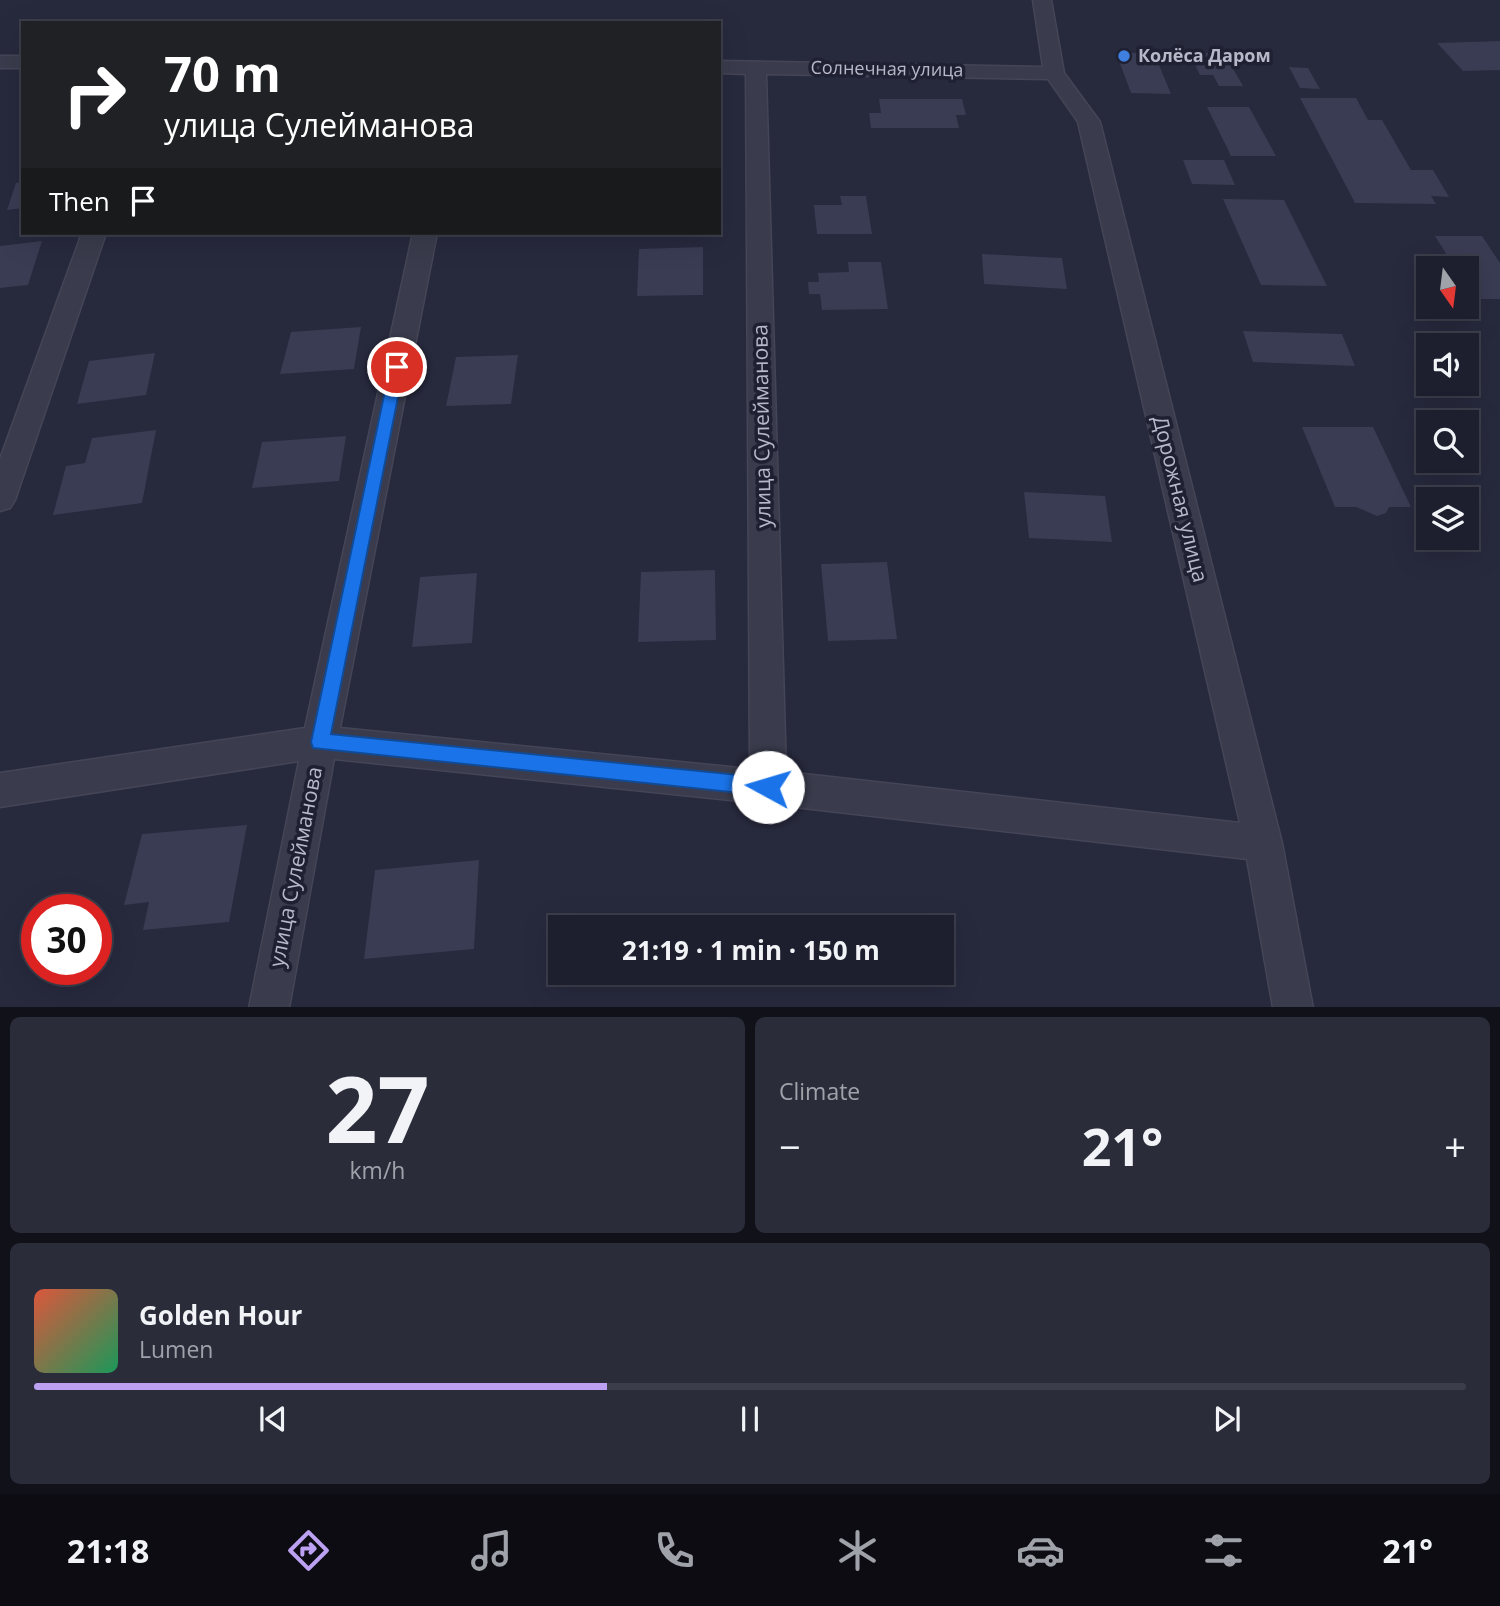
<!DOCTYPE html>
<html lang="en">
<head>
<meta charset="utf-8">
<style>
  :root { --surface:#1d1f2e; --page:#2a2c3a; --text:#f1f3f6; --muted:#a0a2aa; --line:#3b3d4a; --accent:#bca0f2 }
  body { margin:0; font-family:"Open Sans",sans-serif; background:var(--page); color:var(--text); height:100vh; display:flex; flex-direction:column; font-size:26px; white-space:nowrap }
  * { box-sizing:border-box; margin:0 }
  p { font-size:23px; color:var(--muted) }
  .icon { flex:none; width:38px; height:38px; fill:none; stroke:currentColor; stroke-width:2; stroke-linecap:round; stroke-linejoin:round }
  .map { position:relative; height:1007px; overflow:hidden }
  .drawer { display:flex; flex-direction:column; gap:10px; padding:10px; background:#101119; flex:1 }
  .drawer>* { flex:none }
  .hud { position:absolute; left:21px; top:21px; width:700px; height:214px; border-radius:0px; box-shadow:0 7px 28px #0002,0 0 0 2px var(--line); background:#202124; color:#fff; overflow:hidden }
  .needle { width:46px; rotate:166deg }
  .fabs { position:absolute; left:1416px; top:256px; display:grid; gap:14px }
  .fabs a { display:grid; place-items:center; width:63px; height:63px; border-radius:0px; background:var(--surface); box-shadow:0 7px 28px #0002,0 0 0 2px var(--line); font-size:35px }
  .speed { position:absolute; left:21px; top:894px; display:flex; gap:14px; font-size:35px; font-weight:700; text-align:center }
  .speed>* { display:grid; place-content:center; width:91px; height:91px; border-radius:50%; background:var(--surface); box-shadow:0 7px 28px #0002,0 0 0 2px var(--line); line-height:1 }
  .speed .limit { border:10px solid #d22; background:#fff; color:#111 }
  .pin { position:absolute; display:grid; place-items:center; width:60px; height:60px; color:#fff; margin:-30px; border:4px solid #fff; border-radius:50%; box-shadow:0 2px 7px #0007 }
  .me { position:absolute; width:77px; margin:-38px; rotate:276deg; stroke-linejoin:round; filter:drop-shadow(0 0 5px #0008) }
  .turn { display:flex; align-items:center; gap:24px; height:147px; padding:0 28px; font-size:32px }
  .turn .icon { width:91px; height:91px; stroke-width:2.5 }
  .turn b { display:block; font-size:49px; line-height:60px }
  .then { display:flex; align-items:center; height:66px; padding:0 28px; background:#0003; gap:14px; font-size:26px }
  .big { font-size:52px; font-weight:700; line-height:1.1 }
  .drawer .widget { flex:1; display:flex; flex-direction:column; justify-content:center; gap:10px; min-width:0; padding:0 24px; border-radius:10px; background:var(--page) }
  .drawer .dial { align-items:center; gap:0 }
  .dial b { font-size:91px; line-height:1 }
  .song { display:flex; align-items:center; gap:21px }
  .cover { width:84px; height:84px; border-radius:10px; background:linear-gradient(135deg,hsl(10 70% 55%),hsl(150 70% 35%)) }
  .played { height:7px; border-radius:4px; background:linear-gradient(90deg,var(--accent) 40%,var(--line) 40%) }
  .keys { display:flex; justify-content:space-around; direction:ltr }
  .heat { display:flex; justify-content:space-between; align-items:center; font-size:38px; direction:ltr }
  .drawer .tiles { flex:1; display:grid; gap:10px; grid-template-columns:1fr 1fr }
  .widget:last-child { grid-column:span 2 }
  .trip { position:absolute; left:548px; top:915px; width:406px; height:70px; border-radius:0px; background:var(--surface); box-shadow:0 7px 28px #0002,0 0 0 2px var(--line); font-weight:700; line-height:70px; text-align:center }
  .dock { display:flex; height:112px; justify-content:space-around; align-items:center; background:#0c0c12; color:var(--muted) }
  .dock .icon { width:49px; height:49px }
  .dock .active { color:var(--accent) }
  .dock b { font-size:32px; color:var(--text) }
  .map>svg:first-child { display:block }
</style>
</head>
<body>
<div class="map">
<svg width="1500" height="1008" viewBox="0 0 1500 1008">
  <rect width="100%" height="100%" fill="#27293d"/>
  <path fill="#393c53" d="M1500 41V70L1463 71 1437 43Z
    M1116 53H1154L1171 94 1131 93Z
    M1189 53H1224L1243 86H1219L1213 75H1200Z
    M1289 67 1308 68 1320 89 1300 88Z
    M1300 98H1356L1368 120H1382L1411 170H1433L1449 197 1431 196 1436 204 1355 203Z
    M879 99H962L966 115H956L959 128H871L869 113H881Z
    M1207 107H1249L1276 156H1231Z
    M1183 160H1224L1235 185 1192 184Z
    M23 182V208L7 210 16 183Z
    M840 196H866L872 234H817L814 205H842Z
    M1223 199 1284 200 1327 286 1261 285Z
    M1435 236H1482L1500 263V299H1475L1466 286V268H1455Z
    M42 241 28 285 0 288V246Z
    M703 247V295L637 296 639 249Z
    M982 254 1062 258 1067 289 984 284Z
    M848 262H881L888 309 822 310 820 294H809L808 282H819L818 273 849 272Z
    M361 327 354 369 280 374 291 332Z
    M1243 331 1342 334 1355 366 1253 362Z
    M155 353 146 395 77 404 89 361Z
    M518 355 511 404 446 406 456 357Z
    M1302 427H1373L1411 507H1389L1386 513 1377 516 1356 507H1335Z
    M156 430 142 503 53 515 66 466 85 463 92 438Z
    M346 436 339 481 252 488 262 442Z
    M1024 492 1105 496 1112 542 1029 538Z
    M887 562 897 639 828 641 821 564Z
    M715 570 716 640 638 642 641 572Z
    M477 573 472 643 412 647 420 577Z
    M247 825 229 922 143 930 149 902 124 905 142 834Z
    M479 860 474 949 364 959 375 870Z"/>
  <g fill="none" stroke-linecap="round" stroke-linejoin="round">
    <defs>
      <path id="street" d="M1033 0H1051L1064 73 1100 122 1282 843 1313 1008H1273L1247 859 768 804 334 759 289 1008H249L299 761 0 807V773L305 728 413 233H437L340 728 750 769 746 74 719 73V61L1043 67ZM766 74 1048 79 1078 122 1240 823 786 772Z
        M0 56H23V68H0Z
        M82 233H106L15 500 10 508 0 511V459Z"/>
    </defs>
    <use href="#street" stroke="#444556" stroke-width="3"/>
    <use href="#street" fill="#3a3c4d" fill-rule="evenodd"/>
  </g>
  <path fill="#1a73e8" stroke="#114b97" stroke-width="2" d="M397 362 404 367 331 734 768 778 775 781 778 787 775 793 768 796 313 748 311 742 390 367Z"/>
  <circle fill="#3f7fe0" stroke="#1f2132" stroke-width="2.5" cx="1124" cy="56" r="7"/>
  <g text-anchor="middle" stroke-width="7" stroke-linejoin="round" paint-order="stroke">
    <g font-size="18" font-weight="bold" fill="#b7b8c8" stroke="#1f2132" text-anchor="start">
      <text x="1138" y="62">Колёса Даром</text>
    </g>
    <g font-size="18" fill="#b7b8c8" stroke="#1f2132">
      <text transform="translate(887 69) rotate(1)" y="6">Солнечная улица</text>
    </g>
    <g font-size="21" fill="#b7b8c8" stroke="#1f2132">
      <text transform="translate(762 426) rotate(-91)" y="7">улица Сулейманова</text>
      <text transform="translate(1180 499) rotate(76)" y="7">Дорожная улица</text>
      <text transform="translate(296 867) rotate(-79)" y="7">улица Сулейманова</text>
    </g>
  </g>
</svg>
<div class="fabs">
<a><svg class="needle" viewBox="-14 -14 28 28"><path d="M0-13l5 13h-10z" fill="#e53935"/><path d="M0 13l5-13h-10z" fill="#a0a2aa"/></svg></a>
<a><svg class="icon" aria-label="sound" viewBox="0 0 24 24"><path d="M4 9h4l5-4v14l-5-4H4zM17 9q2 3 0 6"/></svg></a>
<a><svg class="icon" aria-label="search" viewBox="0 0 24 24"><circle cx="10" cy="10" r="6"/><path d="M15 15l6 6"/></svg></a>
<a><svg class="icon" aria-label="layers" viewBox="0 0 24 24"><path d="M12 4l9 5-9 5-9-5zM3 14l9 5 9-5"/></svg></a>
</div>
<div class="speed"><div class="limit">30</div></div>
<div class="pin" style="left:397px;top:367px;background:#d93025"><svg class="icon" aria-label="arrive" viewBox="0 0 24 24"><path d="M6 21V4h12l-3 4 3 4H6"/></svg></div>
<svg class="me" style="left:768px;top:787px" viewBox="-20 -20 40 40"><circle r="19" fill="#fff"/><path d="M0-13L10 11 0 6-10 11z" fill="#1a73e8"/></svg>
<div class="trip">21:19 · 1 min · 150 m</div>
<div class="hud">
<div class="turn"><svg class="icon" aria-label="right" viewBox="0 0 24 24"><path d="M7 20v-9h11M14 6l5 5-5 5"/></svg><div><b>70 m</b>улица Сулейманова</div></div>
<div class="then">Then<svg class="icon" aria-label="arrive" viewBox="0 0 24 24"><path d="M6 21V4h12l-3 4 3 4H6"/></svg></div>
</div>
</div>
<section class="drawer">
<div class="tiles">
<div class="widget dial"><b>27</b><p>km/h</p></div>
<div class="widget"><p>Climate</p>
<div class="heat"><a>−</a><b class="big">21°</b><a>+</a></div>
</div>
<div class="widget">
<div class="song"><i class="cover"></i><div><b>Golden Hour</b><p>Lumen</p></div></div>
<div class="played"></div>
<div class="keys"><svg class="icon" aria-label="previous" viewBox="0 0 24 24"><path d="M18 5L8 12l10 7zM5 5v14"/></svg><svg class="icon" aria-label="pause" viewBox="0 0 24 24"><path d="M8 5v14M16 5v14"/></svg><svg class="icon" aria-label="next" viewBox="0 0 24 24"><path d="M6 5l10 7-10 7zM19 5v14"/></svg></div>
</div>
</div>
</section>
<nav class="dock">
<b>21:18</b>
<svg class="icon active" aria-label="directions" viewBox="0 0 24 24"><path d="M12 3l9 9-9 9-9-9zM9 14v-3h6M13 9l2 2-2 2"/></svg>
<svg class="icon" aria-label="music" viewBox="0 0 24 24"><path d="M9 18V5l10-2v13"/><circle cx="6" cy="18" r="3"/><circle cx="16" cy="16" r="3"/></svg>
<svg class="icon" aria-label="phone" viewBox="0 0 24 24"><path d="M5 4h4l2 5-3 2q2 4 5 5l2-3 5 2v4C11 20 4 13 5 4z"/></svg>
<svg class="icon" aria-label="climate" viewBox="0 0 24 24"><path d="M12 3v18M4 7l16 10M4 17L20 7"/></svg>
<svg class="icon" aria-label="car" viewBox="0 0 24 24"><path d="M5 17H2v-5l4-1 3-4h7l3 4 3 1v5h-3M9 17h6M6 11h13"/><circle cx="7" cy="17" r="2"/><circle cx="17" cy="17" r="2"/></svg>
<svg class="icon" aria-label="filters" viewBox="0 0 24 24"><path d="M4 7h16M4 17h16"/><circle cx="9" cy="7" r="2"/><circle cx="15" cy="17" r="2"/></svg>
<b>21°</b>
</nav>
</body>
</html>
